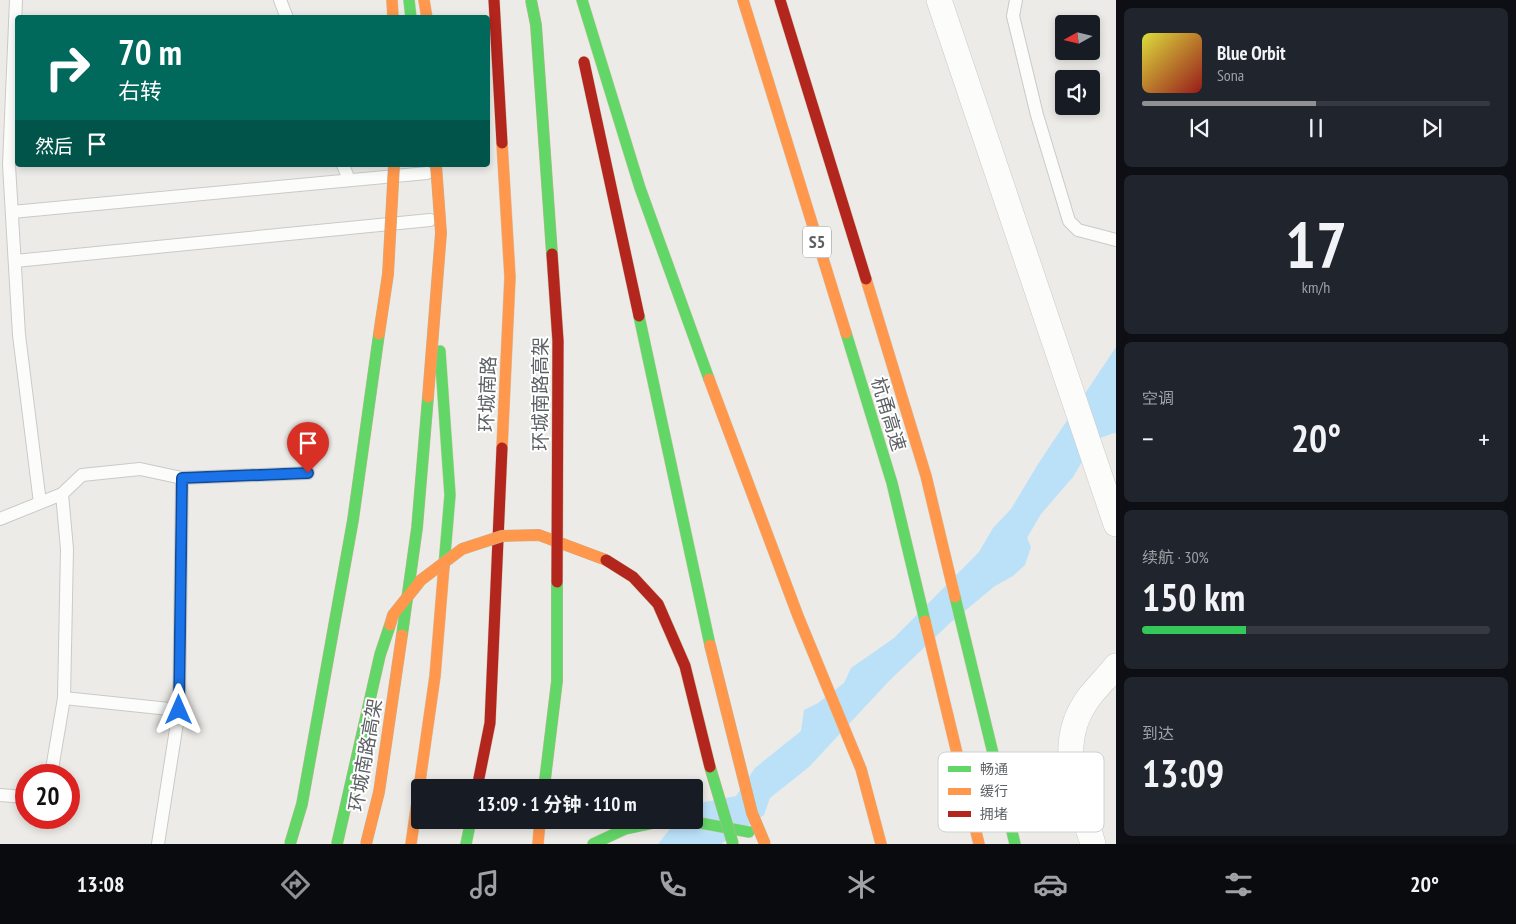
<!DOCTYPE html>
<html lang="zh">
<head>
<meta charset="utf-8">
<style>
  :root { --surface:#171b24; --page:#20242c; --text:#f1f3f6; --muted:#9ea1a6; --line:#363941; --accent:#8f9192 }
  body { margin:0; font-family:"PT Sans Narrow","Noto Sans SC",sans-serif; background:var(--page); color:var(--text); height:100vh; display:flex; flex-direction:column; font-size:19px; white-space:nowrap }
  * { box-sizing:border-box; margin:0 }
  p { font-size:16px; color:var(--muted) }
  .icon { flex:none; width:28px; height:28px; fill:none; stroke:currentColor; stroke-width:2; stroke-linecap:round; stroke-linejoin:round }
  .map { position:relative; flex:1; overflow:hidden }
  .panel { display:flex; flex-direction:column; gap:8px; padding:8px; background:#0d0f14; width:400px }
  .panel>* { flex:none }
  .guide { position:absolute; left:15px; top:15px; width:475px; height:152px; border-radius:5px; box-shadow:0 2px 8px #0003; background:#00695c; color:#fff; overflow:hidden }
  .needle { width:32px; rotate:262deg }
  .controls { position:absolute; left:1055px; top:15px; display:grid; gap:10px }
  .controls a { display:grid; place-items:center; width:45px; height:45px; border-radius:5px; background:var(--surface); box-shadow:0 2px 8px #0003; font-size:25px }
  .speed { position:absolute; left:15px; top:764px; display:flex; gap:10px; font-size:25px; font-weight:700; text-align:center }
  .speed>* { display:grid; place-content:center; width:65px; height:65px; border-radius:50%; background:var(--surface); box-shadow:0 2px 8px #0003; line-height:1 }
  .speed .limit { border:8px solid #d22; background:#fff; color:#111 }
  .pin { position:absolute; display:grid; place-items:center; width:42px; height:42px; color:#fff; margin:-51px -21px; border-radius:50% 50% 50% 0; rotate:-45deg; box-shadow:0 0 5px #0007 }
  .pin .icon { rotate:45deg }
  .me { position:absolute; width:55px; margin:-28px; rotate:0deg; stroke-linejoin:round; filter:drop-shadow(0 0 4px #0008) }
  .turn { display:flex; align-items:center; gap:18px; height:105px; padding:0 20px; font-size:22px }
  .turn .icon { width:65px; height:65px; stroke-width:2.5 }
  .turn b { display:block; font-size:35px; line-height:42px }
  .then { display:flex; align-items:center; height:48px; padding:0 20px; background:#0003; gap:10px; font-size:19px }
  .big { font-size:38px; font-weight:700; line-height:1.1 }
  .panel .widget { flex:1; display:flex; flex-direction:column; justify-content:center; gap:8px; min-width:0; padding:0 18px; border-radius:8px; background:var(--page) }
  .panel .dial { align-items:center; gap:0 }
  .dial b { font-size:65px; line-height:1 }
  .song { display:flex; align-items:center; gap:15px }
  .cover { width:60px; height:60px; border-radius:8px; background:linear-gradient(135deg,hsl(60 70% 55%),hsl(0 70% 35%)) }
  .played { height:5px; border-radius:2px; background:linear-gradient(90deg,var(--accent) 50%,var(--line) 50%) }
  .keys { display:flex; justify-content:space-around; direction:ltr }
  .heat { display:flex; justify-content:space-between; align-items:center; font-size:28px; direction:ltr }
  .charge { height:8px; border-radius:4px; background:linear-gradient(90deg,#34c759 30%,var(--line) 0) }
  .trip { position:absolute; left:411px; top:779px; width:292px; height:50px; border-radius:5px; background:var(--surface); box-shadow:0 2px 8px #0003; font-weight:700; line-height:50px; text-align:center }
  .menu { display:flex; height:80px; justify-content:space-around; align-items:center; background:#090b0e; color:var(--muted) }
  .menu .icon { width:35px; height:35px }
  .menu .selected { color:var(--accent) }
  .menu b { font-size:22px; color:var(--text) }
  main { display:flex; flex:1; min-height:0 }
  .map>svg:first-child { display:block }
</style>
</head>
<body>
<main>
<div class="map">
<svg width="1116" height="844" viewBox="0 0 1116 844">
  <rect width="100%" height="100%" fill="#edebe7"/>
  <path fill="#bbe1f8" d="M1116 347V433L1111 434 1095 440 1073 477 1041 514 1027 538 1031 547 1025 565 1013 576 995 586 949 624 889 681 809 767 770 798 764 815 721 844H658L677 820H695V804L736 796 755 768 801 731 804 710 818 703 844 683 851 668 894 638 979 552 993 528 1011 509 1038 464Z"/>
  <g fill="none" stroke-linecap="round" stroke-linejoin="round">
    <defs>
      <path id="lane" d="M16 0 9 165 19 335 40 503
        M280 0 287 18
        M1016 0 1013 16 1037 115 1069 221 1078 230 1116 240
        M343 165 349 180
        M12 212 427 173
        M15 261 430 220
        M0 519 62 494 82 475 140 469 182 478 308 473
        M64 698 179 710
        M51 775 64 698 67 549 62 494
        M0 795 26 797
        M158 844 179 710 182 478"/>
      <path id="street" d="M939 0 1116 524
        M1093 844C1078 793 1053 744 1090 696 1098 686 1108 676 1116 666"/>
      <path id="fast" d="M409 0 411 18
        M582 0 640 188 709 379
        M639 316 710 645
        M846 333 892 483 925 621
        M440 351 450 495 444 566
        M955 597 1015 844
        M684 820 749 832
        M466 844 471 820
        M593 844 625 829 668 820"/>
      <path id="slow" d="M392 0 393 18
        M424 0 427 18
        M743 0 846 333
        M502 143 510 277 502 448
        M866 279 926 476 955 597
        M709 379 798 616 861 769 881 844
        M925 621 979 844
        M411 844 435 676 444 566
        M538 844 540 820"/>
      <path id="jam" d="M494 0 502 143
        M780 0 866 279
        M584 62 639 316
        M477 788 490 723 502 448"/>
    </defs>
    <use href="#lane" stroke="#c9cac9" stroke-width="14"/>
    <use href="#street" stroke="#c9cac9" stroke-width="26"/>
    <use href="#fast" stroke="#d5cab6" stroke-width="12"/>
    <use href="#slow" stroke="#d5cab6" stroke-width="12"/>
    <use href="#jam" stroke="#d5cab6" stroke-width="12"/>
    <use href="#lane" stroke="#fcfcfb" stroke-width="12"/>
    <use href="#street" stroke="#fcfcfb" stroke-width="25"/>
    <use href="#fast" stroke="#63d668" stroke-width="11"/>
    <use href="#slow" stroke="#ff974d" stroke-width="11"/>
    <use href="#jam" stroke="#b3261e" stroke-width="11"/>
    <defs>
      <path id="fast-bridge" d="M531 0 536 25 552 254
        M402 635 417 528 428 397
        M710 767 733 844
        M544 788 557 681V582
        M290 844 302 804 353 520 379 334
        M337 844 380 655 390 625"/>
      <path id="slow-bridge" d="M379 334 388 274 394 165
        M428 397 441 233 436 165
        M390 625 393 615 421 580 462 549 502 536 539 535 606 560
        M710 645 752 813 765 844
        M366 844 379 792 402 635"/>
      <path id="jam-bridge" d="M552 254 558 341 557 582
        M606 560 633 577 658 604 685 666 710 767"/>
    </defs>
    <use href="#fast-bridge" stroke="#c5b393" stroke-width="12" stroke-linecap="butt"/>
    <use href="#slow-bridge" stroke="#c5b393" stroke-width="12" stroke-linecap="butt"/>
    <use href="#jam-bridge" stroke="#c5b393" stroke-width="12" stroke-linecap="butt"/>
    <use href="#fast-bridge" stroke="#63d668" stroke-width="11"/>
    <use href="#slow-bridge" stroke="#ff974d" stroke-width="11"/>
    <use href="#jam-bridge" stroke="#b3261e" stroke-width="11"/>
  </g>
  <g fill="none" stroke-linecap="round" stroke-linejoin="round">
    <defs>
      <path id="route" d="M179 710 182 478 308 473"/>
    </defs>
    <use href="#route" stroke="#114b97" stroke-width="12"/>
    <use href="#route" stroke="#1a73e8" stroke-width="9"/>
  </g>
  <g text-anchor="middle" stroke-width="4" stroke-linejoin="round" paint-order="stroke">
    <rect fill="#fff" stroke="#8e9093" stroke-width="1" x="803" y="226.5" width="28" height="31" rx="4"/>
    <g font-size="18" font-weight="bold" fill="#5d6165">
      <text x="817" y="248">S5</text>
    </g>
    <g font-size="19" fill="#5d6165" stroke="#fff">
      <text transform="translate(487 394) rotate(-88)" y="7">环城南路</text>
      <text transform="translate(540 394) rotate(-90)" y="7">环城南路高架</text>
      <text transform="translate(889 414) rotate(73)" y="7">杭甬高速</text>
      <text transform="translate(365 755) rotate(-80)" y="7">环城南路高架</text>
    </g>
  </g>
  <rect x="938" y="752" width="166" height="80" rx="8" fill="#fff" stroke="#ced0d1" stroke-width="1"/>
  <rect x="948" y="766" width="23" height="6" fill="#63d668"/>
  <rect x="948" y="788" width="23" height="7" fill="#ff974d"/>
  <rect x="948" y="811" width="23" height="6" fill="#b3261e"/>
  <g font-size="14" fill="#5d6165">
    <text x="980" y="774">畅通</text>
    <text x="980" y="796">缓行</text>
    <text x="980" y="819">拥堵</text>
  </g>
</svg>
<div class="controls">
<a><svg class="needle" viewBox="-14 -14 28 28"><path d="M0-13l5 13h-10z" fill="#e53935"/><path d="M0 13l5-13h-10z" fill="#9ea1a6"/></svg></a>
<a><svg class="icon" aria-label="sound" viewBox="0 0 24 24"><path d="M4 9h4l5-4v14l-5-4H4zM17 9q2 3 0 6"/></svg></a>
</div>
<div class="speed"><div class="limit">20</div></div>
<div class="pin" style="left:308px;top:473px;background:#d93025"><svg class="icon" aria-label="arrive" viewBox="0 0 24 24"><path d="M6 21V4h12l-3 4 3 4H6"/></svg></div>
<svg class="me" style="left:179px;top:710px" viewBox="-20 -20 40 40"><path d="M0-17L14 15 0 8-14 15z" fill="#1a73e8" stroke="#fff" stroke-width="4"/></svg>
<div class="trip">13:09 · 1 分钟 · 110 m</div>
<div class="guide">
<div class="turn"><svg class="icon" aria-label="right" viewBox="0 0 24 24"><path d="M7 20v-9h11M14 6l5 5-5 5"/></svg><div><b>70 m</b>右转</div></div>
<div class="then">然后<svg class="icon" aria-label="arrive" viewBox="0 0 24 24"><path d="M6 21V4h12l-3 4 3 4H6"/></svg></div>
</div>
</div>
<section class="panel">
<div class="widget">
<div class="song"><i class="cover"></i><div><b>Blue Orbit</b><p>Sona</p></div></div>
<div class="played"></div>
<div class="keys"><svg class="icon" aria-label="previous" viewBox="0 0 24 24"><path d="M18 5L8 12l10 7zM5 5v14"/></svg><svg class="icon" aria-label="pause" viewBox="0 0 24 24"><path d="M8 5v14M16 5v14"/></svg><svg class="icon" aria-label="next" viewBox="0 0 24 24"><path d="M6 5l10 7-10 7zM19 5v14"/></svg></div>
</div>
<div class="widget dial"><b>17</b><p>km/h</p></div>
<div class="widget"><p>空调</p>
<div class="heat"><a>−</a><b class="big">20°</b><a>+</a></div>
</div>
<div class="widget"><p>续航 · 30%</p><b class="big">150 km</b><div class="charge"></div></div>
<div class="widget"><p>到达</p><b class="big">13:09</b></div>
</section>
</main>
<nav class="menu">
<b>13:08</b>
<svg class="icon selected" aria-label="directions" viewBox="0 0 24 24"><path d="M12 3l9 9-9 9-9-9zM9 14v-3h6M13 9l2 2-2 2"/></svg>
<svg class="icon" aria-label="music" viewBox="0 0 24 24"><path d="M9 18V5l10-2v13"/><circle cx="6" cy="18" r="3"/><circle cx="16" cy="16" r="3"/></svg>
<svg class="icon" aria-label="phone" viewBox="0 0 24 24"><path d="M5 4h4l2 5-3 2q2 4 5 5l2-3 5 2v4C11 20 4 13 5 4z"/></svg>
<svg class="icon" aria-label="climate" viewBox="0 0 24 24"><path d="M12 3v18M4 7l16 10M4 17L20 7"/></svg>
<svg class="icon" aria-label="car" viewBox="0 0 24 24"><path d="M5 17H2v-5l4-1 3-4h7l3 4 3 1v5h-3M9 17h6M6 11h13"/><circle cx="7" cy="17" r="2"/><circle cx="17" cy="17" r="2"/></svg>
<svg class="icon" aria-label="filters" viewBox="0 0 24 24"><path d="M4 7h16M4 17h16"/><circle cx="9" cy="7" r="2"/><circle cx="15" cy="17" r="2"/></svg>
<b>20°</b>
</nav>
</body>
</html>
